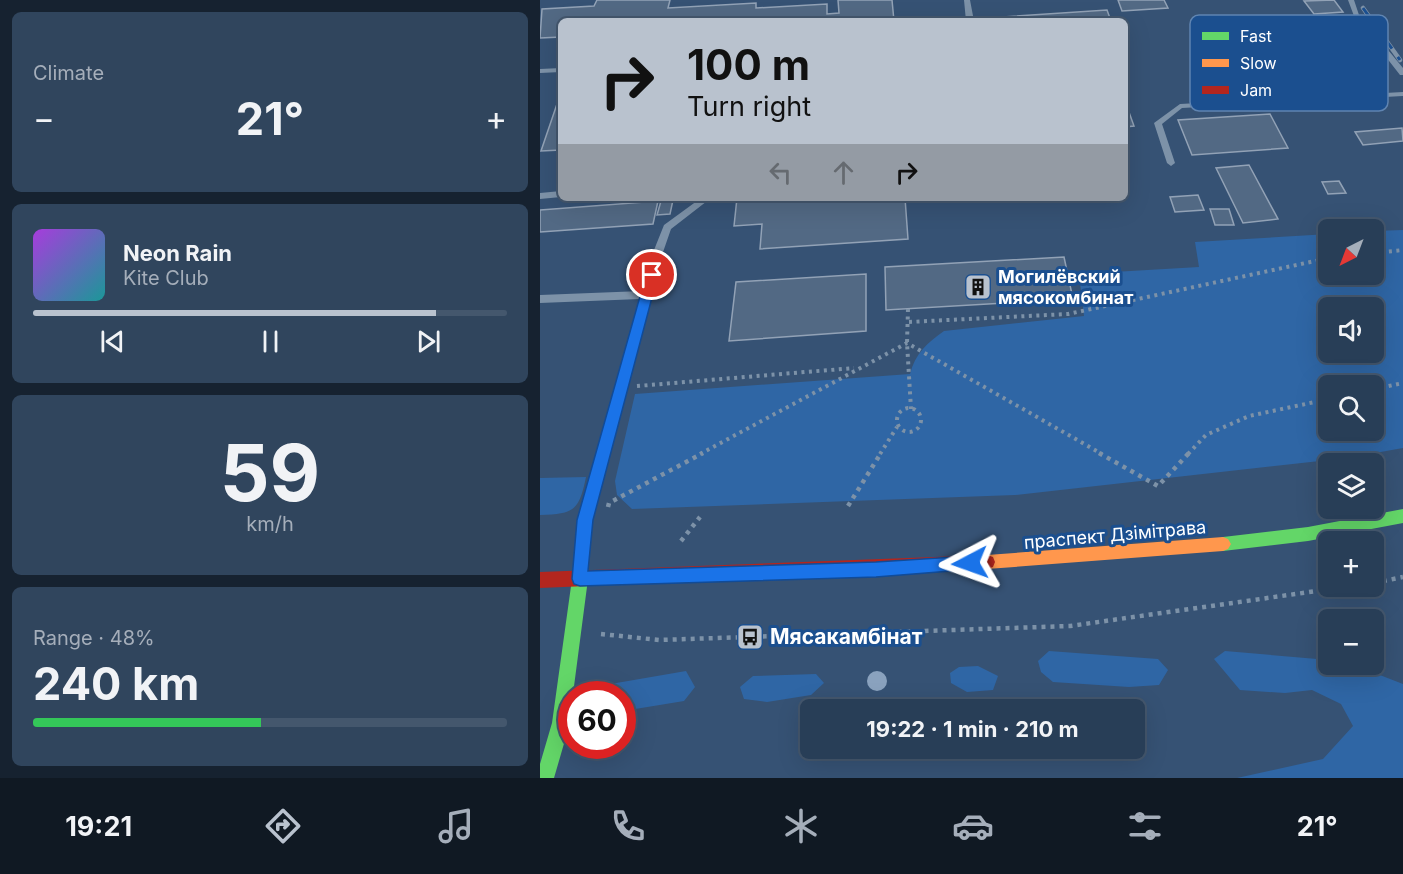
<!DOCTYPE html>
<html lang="en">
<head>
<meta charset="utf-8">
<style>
  :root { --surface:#283e57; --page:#30455d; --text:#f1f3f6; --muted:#a5aeba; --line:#44576d; --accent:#b9c2ce }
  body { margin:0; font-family:Inter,sans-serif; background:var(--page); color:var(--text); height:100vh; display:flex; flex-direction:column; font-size:22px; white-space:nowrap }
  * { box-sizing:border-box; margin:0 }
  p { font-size:20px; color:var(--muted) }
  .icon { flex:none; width:33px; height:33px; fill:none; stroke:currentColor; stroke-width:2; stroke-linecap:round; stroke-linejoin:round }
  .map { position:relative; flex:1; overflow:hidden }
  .drawer { display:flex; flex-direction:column; gap:12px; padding:12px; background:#162230; width:540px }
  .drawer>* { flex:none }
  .guide { position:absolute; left:18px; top:18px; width:570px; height:183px; border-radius:9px; box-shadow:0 6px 24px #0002,0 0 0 2px var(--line); background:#b9c2ce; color:#111; overflow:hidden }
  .needle { width:39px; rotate:222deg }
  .buttons { position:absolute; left:778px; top:219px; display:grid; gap:12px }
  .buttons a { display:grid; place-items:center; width:66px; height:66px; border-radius:9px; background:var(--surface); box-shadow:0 6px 24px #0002,0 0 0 2px var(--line); font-size:30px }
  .speed { position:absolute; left:18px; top:681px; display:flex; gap:12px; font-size:30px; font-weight:700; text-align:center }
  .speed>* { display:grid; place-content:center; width:78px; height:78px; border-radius:50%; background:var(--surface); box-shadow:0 6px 24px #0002,0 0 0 2px var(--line); line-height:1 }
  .speed .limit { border:9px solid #d22; background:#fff; color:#111 }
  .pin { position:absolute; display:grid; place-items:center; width:51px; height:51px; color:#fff; margin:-26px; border:3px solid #fff; border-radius:50%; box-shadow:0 2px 6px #0007 }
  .me { position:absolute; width:66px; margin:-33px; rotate:266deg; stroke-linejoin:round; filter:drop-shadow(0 0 4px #0008) }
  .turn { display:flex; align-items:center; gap:21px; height:126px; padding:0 30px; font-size:27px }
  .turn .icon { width:78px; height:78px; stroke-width:2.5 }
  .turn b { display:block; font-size:42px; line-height:51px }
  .lanes { display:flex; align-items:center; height:57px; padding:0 30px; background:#0003; justify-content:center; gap:30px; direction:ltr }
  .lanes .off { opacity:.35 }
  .big { font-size:45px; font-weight:700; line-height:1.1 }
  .drawer .card { flex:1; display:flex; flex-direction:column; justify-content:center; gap:9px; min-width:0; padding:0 21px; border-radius:9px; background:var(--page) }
  .drawer .dial { align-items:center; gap:0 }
  .dial b { font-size:78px; line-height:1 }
  .song { display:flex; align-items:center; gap:18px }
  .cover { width:72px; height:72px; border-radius:9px; background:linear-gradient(135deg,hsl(280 70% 55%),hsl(180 70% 35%)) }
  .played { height:6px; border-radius:3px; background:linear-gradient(90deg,var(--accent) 85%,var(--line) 85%) }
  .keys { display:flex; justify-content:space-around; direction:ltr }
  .heat { display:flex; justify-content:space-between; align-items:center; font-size:33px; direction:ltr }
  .charge { height:9px; border-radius:4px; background:linear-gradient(90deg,#34c759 48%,var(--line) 0) }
  .trip { position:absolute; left:260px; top:699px; width:345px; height:60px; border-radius:9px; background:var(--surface); box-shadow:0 6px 24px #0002,0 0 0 2px var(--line); font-weight:700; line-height:60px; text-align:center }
  .tab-bar { display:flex; height:96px; justify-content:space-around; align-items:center; background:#101923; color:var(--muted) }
  .tab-bar .icon { width:42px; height:42px }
  .tab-bar .selected { color:var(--accent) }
  .tab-bar b { font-size:27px; color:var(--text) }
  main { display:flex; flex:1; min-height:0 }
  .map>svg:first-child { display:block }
</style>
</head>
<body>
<main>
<section class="drawer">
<div class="card"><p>Climate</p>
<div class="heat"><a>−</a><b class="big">21°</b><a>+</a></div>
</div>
<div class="card">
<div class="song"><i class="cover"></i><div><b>Neon Rain</b><p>Kite Club</p></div></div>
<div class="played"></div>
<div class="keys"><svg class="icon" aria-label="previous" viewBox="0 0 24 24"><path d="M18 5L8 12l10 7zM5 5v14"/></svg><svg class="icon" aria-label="pause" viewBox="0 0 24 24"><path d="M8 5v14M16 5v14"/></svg><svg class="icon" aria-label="next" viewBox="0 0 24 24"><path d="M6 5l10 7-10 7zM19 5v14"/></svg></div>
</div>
<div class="card dial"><b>59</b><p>km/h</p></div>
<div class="card"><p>Range · 48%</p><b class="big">240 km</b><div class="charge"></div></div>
</section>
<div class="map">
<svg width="863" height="778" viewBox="0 0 863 778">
  <rect width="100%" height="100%" fill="#365274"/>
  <path fill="#2f66a5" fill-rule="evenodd" d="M863 230V448L807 458 475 495 92 509 77 495 75 481 95 394 370 374C375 354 387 343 404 331L544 316 539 274 659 267 655 242 789 234V274H834V231ZM789 308H834V352H789ZM789 386H834V430H789Z
    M46 477C39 511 34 514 0 515V478Z
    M509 651 618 659 628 670 619 685 589 687 513 682 501 672 498 661Z
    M685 651 789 660V664L814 665 863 684V778H697L783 759 813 726 801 704 772 690 745 693 700 690 674 659Z
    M438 666 458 676 453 690 427 692 411 683 410 673 419 667Z
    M146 671 155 687 144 701 83 711 82 694H54L59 686Z
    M276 674 284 683 271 695 227 702 204 699 200 687 213 676Z"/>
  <path fill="#526984" stroke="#92a2b6" stroke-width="1.5" d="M57 0H130L128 8 216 3V8L287 4V14L299 13 298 0H352L354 21H21V37L0 38 2 9 54 6Z
    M578 0H624L628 8 582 11Z
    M794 0 803 12 774 14 764 1Z
    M567 10 571 21H449L448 18Z
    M585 101 594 126 585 127Z
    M17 104H21V150L1 151Z
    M730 114 748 148 652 155 638 120Z
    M862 128 863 141 823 145 815 132Z
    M709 165 738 219 703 223 676 168Z
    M799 181 806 193 788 194 782 182Z
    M658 195 664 210 635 212 630 197Z
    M197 198H365L368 239 220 249 222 224 194 226Z
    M133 200 130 214 117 215 121 201Z
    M118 201 113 224 0 232V210Z
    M670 209H689L694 225H675Z
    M524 257 533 299 346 310 345 267Z
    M326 274V331L189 341 196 282Z"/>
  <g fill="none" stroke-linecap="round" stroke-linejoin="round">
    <path stroke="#7d92a8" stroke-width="4" stroke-dasharray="3 4.5" stroke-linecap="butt" d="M834 253 863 250
      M368 309 367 343 371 409
      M369 322 528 314 789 258
      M97 386 314 368
      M834 389 863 383
      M357 420a12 12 0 1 1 24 0a12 12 0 1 1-24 0Z
      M160 454 367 343 562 454
      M340 454 357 427
      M648 454 666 435 709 416 789 399"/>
    <path stroke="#7d92a8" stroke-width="4.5" stroke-dasharray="4 5" stroke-linecap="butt" d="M559 453 618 486 649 453
      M308 506 341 453
      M68 507 69 503 163 453
      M141 541 160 517
      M834 583 863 577
      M61 634 119 640 530 626 812 586"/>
    <path fill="#7d92a8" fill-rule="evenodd" d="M424 0H430L434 21H426Z
      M808 0H814L819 15 863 68V75H860L814 16Z
      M21 68V72L0 73V69Z
      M863 92V96L642 108 622 124 635 163 631 166 627 163 614 123 640 104Z
      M21 191V197L0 199V193Z
      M161 198H171L131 229 122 255 51 520 46 574 44 578 40 580 36 578 34 574 39 520 100 299 0 303V295L102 291 112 255 124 225Z"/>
    <path fill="#63d668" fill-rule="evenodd" d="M863 509V523L768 541 683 551 678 549 675 544 678 539 683 537 768 527Z
      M40 571 46 574 48 579 33 694H32L30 723 14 778H0V764L12 723 32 579 34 574Z"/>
    <path fill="#ff974d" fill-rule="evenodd" d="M683 537 688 539 691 544 688 549 683 551 447 569 441 567 439 562 441 557 447 555Z"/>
    <path fill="#b3261e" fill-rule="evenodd" d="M447 555 453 557 455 562 453 567 447 569 0 588V572Z"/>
    <defs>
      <path id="rail" d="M823 8 860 60"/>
    </defs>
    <use href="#rail" stroke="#7e92a7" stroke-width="4.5"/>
    <use href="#rail" stroke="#1b4f8f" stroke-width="3" stroke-dasharray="10" stroke-linecap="butt"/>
  </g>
  <circle fill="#8aa2be" cx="337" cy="681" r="10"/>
  <path fill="#1a73e8" stroke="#114b97" stroke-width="1.5" d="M112 271 118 275 53 520 48 571 336 562 430 556 436 558 438 563 436 569 336 577 40 586 34 584 32 579 37 520 106 275Z"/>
  <defs>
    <symbol id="building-square" viewBox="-11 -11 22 22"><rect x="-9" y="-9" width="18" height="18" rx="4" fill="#b9c2ce" stroke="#1b4f8f"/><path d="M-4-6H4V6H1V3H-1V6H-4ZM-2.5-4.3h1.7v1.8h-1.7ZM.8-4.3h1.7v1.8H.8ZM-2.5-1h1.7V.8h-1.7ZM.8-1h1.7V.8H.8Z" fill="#111"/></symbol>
    <symbol id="bus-square" viewBox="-11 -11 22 22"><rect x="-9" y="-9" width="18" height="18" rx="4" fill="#b9c2ce" stroke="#1b4f8f"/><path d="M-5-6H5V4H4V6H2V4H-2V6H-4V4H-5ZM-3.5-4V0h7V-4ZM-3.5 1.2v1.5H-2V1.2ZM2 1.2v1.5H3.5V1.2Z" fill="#111"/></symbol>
  </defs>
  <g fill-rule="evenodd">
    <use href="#building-square" x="423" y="272" width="30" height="30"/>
    <use href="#bus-square" x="195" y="622" width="30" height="30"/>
  </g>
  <g text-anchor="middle" stroke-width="6" stroke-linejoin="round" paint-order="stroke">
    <g font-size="18" font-weight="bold" fill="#fff" stroke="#1b4f8f" text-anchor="start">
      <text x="458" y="283">Могилёвский<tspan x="458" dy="21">мясокомбинат</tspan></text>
    </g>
    <g font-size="18" fill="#fff" stroke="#1b4f8f">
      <text transform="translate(575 535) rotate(-5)" y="6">праспект Дзімітрава</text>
    </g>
    <g font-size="21" font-weight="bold" fill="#fff" stroke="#1b4f8f" text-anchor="start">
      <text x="230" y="644">Мясакамбінат</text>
    </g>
  </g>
  <rect x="650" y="15" width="198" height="96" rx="9" fill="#1b4f8f" stroke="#5f84b1" stroke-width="1.5"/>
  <rect x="662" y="32" width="27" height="8" fill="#63d668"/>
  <rect x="662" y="59" width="27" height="8" fill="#ff974d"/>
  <rect x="662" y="86" width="27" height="8" fill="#b3261e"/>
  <g font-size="16" fill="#fff">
    <text x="700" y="42">Fast</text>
    <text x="700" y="69">Slow</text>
    <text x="700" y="96">Jam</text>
  </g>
</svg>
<div class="buttons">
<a><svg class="needle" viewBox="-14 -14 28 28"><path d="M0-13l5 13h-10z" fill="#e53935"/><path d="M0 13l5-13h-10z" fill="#a5aeba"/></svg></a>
<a><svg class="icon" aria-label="sound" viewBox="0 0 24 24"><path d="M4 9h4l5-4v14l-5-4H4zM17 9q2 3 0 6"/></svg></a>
<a><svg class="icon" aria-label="search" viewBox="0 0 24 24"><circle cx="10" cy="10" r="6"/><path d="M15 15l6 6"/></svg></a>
<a><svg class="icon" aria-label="layers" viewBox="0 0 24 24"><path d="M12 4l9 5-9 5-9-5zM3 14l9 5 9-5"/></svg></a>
<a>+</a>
<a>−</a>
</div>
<div class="speed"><div class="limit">60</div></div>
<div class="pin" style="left:112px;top:275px;background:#d93025"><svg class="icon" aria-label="arrive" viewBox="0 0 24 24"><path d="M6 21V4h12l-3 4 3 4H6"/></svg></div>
<svg class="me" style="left:430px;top:563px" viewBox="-20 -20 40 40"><path d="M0-17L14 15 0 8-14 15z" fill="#1a73e8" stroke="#fff" stroke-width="4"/></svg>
<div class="trip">19:22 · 1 min · 210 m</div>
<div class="guide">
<div class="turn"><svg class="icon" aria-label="right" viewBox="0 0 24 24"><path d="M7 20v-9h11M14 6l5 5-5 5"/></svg><div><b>100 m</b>Turn right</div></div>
<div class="lanes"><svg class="icon off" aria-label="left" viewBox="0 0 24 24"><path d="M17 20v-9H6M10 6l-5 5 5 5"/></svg><svg class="icon off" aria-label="ahead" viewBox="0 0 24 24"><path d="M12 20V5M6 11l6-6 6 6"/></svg><svg class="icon" aria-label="right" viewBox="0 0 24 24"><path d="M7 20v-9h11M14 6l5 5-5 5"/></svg></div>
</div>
</div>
</main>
<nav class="tab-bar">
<b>19:21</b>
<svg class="icon selected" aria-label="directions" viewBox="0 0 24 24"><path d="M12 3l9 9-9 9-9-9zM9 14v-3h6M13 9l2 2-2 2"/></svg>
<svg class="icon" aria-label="music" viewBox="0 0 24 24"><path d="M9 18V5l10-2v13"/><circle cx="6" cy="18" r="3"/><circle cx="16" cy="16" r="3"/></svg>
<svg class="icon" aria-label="phone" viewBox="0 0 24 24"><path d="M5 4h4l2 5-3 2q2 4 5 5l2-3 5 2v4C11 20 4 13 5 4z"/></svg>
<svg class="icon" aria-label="climate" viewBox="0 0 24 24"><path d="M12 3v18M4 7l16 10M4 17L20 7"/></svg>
<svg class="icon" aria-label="car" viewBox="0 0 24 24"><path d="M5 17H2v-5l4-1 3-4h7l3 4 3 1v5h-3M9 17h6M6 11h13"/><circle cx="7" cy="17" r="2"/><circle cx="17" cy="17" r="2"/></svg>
<svg class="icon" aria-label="filters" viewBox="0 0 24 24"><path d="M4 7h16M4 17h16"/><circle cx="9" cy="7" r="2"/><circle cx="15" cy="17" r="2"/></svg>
<b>21°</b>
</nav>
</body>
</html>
